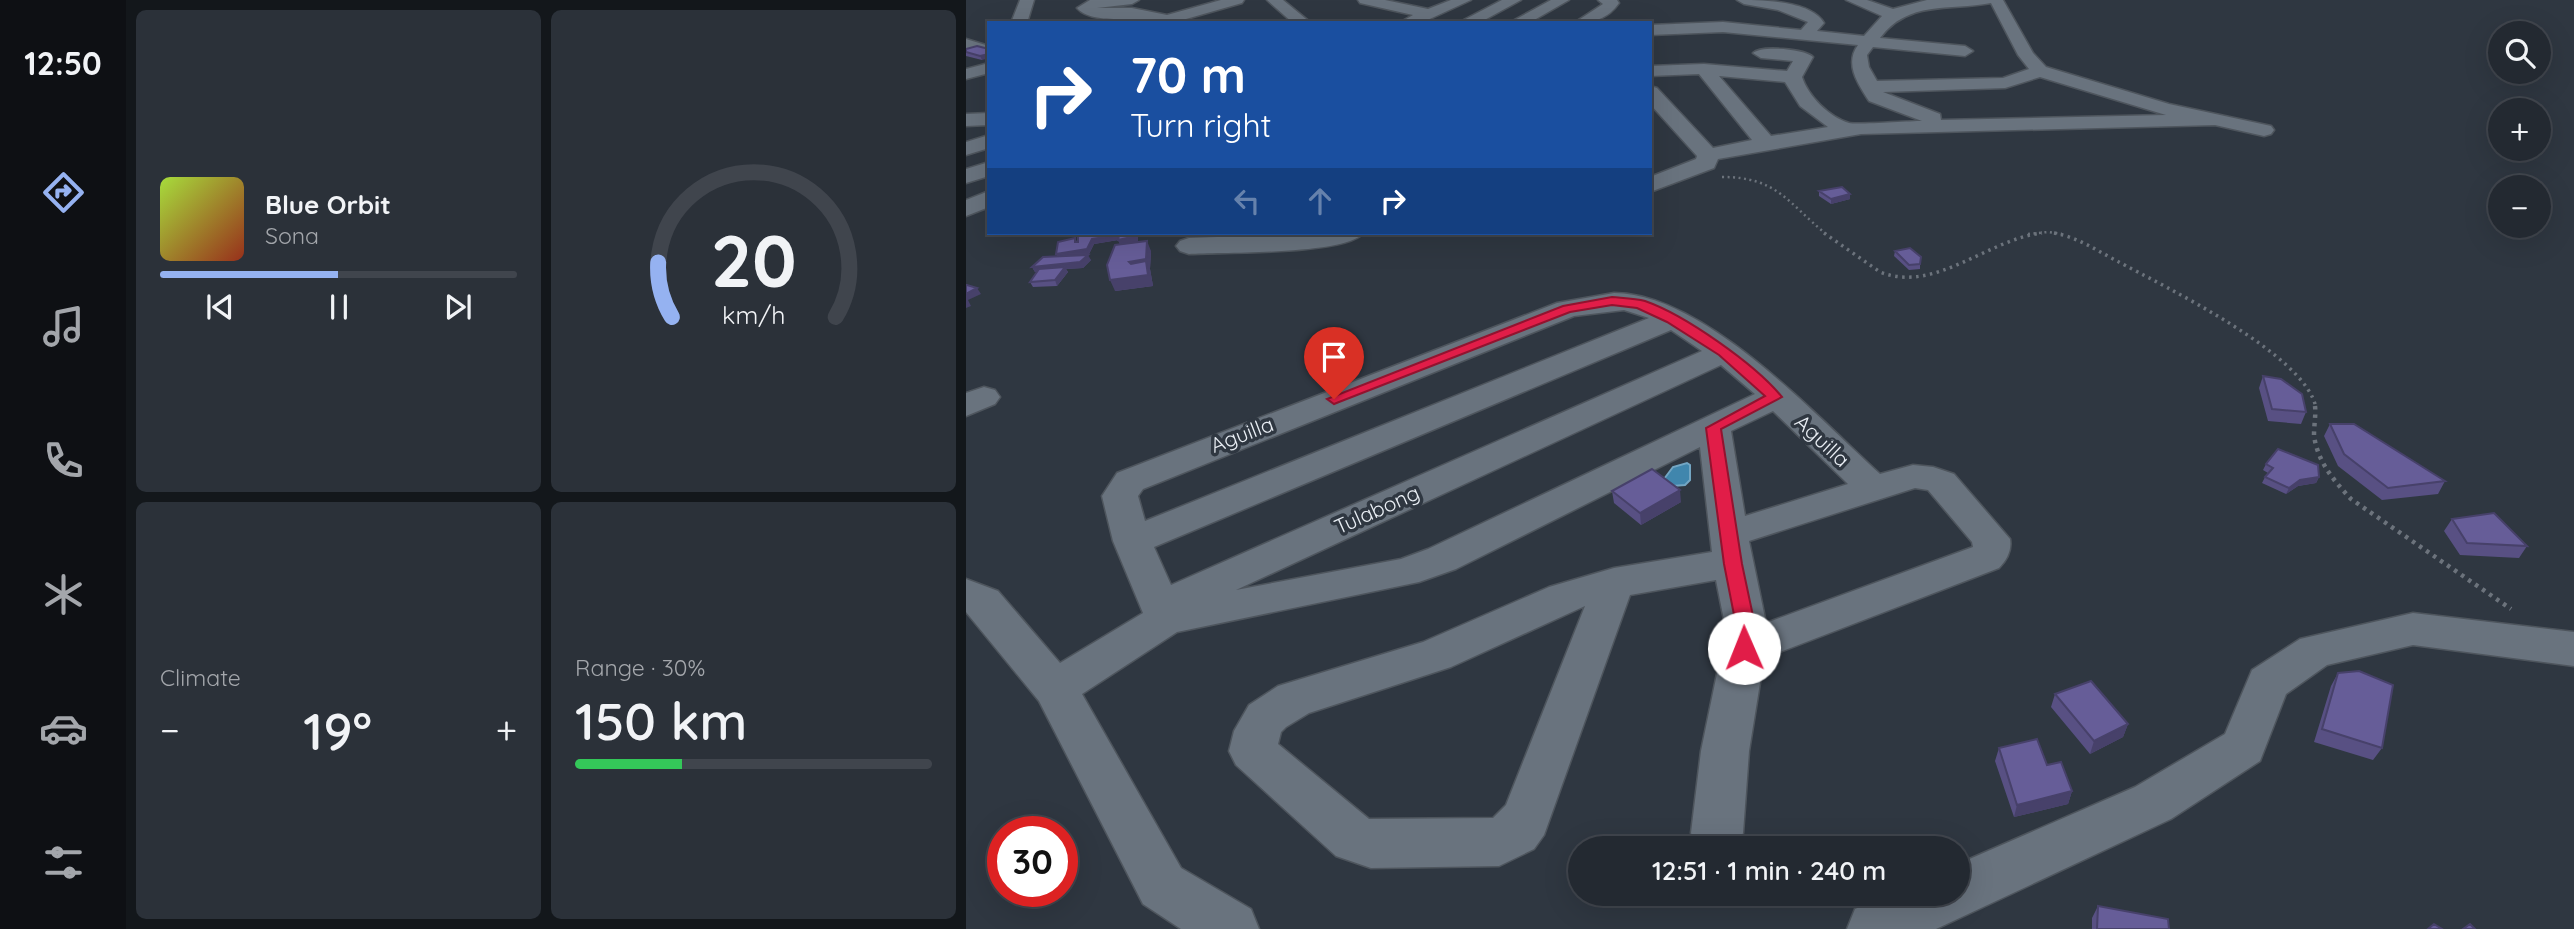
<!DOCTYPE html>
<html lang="en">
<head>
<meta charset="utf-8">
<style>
  :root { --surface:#232931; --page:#2b3139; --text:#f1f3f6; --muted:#a3a6ab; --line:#40454d; --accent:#95b2f1 }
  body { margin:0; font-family:Quicksand,sans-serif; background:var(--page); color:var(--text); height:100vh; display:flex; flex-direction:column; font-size:26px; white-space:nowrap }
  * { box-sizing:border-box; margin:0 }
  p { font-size:23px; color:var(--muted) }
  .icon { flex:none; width:38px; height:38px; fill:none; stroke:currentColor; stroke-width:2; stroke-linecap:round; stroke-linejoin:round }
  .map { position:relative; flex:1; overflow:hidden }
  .drawer { display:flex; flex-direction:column; gap:10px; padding:10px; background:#13171b; width:840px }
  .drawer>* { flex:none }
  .hud { position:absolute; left:21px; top:21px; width:665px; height:214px; border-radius:0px; box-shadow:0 7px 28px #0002,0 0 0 2px var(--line); background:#1a4fa0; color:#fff; overflow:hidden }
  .tools { position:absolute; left:1522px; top:21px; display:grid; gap:14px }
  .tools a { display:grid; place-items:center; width:63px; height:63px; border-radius:50%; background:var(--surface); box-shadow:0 7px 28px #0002,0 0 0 2px var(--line); font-size:35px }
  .speed { position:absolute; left:21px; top:816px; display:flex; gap:14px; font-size:35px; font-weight:700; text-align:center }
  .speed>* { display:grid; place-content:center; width:91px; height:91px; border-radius:50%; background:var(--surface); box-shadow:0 7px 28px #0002,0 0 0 2px var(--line); line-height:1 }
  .speed .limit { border:10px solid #d22; background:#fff; color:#111 }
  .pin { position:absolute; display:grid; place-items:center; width:60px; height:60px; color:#fff; margin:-72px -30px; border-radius:50% 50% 50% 0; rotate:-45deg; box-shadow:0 0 7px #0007 }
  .pin .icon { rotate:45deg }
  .me { position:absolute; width:77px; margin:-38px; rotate:359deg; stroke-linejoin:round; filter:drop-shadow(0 0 5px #0008) }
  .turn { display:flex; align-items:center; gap:24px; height:147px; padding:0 28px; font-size:32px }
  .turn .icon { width:91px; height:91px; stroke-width:2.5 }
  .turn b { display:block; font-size:49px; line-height:60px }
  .lanes { display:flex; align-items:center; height:66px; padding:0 28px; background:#0003; justify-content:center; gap:35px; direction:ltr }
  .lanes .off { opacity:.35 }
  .big { font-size:52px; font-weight:600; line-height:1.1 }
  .drawer .widget { flex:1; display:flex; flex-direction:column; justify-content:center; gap:10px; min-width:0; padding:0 24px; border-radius:10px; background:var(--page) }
  .drawer .dial { align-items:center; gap:0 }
  .dial svg { height:182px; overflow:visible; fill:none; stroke:var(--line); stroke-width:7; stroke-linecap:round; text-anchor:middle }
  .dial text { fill:var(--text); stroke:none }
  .song { display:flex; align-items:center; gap:21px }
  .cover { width:84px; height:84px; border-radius:10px; background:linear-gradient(135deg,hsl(80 70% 55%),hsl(10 70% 35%)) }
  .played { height:7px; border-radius:4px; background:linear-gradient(90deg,var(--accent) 50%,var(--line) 50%) }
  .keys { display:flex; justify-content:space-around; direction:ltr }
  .heat { display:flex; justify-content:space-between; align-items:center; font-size:38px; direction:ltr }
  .charge { height:10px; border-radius:5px; background:linear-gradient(90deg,#34c759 30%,var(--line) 0) }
  .drawer .tiles { flex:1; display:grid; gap:10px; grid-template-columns:repeat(2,1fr) }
  .trip { position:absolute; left:602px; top:836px; width:402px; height:70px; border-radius:35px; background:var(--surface); box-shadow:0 7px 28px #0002,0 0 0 2px var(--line); font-weight:600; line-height:70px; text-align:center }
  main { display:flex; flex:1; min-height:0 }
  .tab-bar { display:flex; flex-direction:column; width:126px; justify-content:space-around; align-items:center; background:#0e1014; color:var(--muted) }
  .tab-bar .icon { width:49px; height:49px }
  .tab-bar .active { color:var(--accent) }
  .tab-bar b { font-size:32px; color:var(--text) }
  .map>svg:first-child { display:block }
</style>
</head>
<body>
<main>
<nav class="tab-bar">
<b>12:50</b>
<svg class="icon active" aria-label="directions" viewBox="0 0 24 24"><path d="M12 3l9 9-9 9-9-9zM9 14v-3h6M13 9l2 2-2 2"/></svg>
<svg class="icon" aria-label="music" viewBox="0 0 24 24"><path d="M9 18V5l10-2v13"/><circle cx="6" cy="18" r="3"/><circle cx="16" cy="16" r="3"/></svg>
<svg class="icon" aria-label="phone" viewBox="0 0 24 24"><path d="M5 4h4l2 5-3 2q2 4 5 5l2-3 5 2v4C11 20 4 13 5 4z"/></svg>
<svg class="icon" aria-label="climate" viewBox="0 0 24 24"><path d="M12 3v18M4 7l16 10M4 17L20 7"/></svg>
<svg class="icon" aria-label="car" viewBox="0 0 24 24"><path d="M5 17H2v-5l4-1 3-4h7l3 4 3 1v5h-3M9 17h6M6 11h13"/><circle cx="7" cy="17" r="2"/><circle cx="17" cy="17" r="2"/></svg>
<svg class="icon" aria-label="filters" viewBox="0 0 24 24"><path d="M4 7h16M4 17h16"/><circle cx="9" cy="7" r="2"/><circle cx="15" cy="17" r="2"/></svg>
</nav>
<section class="drawer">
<div class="tiles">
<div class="widget">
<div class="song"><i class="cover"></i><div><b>Blue Orbit</b><p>Sona</p></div></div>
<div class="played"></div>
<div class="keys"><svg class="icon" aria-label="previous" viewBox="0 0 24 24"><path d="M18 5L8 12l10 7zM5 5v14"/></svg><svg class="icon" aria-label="pause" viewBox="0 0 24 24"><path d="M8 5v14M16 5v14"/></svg><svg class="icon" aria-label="next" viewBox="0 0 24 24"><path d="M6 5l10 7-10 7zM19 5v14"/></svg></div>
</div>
<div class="widget dial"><svg viewBox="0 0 100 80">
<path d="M14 69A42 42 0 1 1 86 69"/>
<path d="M14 69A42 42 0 0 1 8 45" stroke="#95b2f1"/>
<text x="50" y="56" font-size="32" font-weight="700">20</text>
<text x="50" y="72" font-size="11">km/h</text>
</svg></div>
<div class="widget"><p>Climate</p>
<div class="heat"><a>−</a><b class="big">19°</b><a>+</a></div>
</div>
<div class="widget"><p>Range · 30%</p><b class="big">150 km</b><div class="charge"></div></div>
</div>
</section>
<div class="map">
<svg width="1608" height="929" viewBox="0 0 1608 929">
  <rect width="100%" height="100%" fill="#2f3741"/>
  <path fill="#4086ad" stroke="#73a6c3" stroke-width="2" d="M721 463 724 465V480L719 485 706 486 698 479 707 467Z"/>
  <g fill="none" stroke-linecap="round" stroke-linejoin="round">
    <defs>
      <path id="minor" d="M54 0H68L61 23H45Z
        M124 0H173L166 4 131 8H166L201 15 255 0H278L276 3 206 23H180L182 20C162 17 125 24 111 8Z
        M301 0H317L345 23H327Z
        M392 0H419L462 9 485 0H505L455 23H433L447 15 394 3Z
        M536 0H555L513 23H492Z
        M585 0H603L563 23H543Z
        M632 0H651L653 3C642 19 627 23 608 23L637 4Z
        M771 0C794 0 845 0 858 23L851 31 898 36 916 16 880 0H901L927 9 961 0H1037L1067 53 1080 67 1203 104 1305 126 1308 130 1305 134 1298 136 1249 125 895 134 752 159 748 168 684 192V177L730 159 731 156 684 104V86L691 88 747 148 786 140 733 74 684 76V66L738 64 821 71 827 61 795 58 787 53C795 45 839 49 847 57L836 77C842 96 863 117 883 123 890 125 943 121 956 121L903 101C892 84 878 64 892 45L757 32 684 35V25L757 22 835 30 842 22 812 10 778 4ZM1025 3 1052 55 1063 69 1037 78 911 81 903 67 901 55 907 47 999 56 1007 51 999 46 914 38C942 0 983 11 1025 3ZM753 76 819 82 834 106 862 127 805 136ZM1074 77 1200 115 975 120 974 114 917 92 1039 88Z
        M0 39 23 46V56L0 49Z
        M23 63V73L0 79V69Z
        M23 113V125L0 126V114Z
        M23 135V148L0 155V142Z
        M23 162V176L0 183V169Z
        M23 191V207L0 216V200Z
        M358 233H397C382 255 254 252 223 254L214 251 210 246 214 241 223 238Z
        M648 293C738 293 850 416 914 474L947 465 967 467 988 474 1044 539C1046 550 1041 560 1033 568L798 658 783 751 777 833 770 849H732L725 833 735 751 760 630 750 580 664 595 578 835 568 849 533 866 405 868 370 856 270 765 263 751 268 731 283 705 312 686 457 642 583 587 648 568 746 552 734 447 490 569 453 582 211 632 116 694 215 868 285 909 293 929H215L177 904 73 701 0 612V579L32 591 94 663 177 613 147 541 136 496 151 473 591 303ZM658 310 683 318 179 521 172 496 177 489 608 316ZM705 330 736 351 205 585 188 547ZM755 365 789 394 462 549 435 559 270 590ZM807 411 882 484 779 516 765 431ZM949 488 962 490 1006 542 1007 547 800 623 783 541ZM619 606 540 805 527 818 403 819 312 744 315 732 320 727 343 713 485 667Z
        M18 387 29 390 34 397 29 404 0 416V393Z
        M1447 613 1608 632V666L1447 645 1361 665 1320 694 1294 761 1205 819 970 929H881L889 909 924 894H992V864L1169 787 1259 734 1286 670 1334 639Z"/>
    </defs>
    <use href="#minor" stroke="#4e555d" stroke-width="3"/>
    <path stroke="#6c737c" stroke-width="2.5" stroke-dasharray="2 3.5" stroke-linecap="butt" d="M756 177C811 177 821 202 860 234
      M1062 234 1082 232 1096 234"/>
    <path stroke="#6c737c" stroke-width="3.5" stroke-dasharray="2.5 4.5" stroke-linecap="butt" d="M858 233 914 272C969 294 1022 239 1076 233
      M1088 233C1111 237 1130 250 1151 261 1197 286 1340 354 1350 408"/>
    <path stroke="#6c737c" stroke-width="4.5" stroke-dasharray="3.5 5" stroke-linecap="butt" d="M1349 406C1350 415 1348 425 1348 435 1351 461 1368 481 1385 499L1545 609"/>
    <use href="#minor" fill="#69737e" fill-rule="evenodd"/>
  </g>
  <path fill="#585083" d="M0 49H23L16 60 0 56Z
    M853 191 884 194V199L865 204 853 196Z
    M130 233H172V242L185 251 184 269 187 286 149 291 154 244 152 240 128 244 123 254 117 255 125 260 117 268 100 269 102 272 91 286 67 287 64 282 71 272H69L66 267 91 256 109 238 111 242Z
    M929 251 954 264V269L943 270 928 256Z
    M1297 376 1340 412 1335 424 1302 421 1293 388Z
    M1364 424 1479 481 1472 494 1416 500 1372 466 1358 436Z
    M1300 464 1353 477 1350 483 1332 486 1320 494 1296 483 1299 477 1302 473 1297 470Z
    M646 491 715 502 675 525 648 503Z
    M1486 519 1561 546 1553 558 1494 555 1478 531Z
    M1372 673 1416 748 1407 760 1348 742 1365 686Z
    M1089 694 1162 724 1157 737 1124 754 1085 707Z
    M1033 748 1106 791 1102 804 1048 817 1029 761Z
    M1132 906 1203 929H1126V918Z"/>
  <path fill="#47416a" d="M23 54V58L16 60 14 56Z
    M884 194V199L865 204V199Z
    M172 233V242L154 245 152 240 128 244 123 254 92 260 90 254 126 239Z
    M181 241 185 251 184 269 187 286 149 291 144 280 168 273 163 262Z
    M122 255 125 260 117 268 100 269 102 272 91 286 89 280 97 270 69 272 66 267Z
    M11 288 15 294 2 300 5 306 0 308V294Z
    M1353 477 1350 483 1332 486 1320 494 1323 488 1334 480Z
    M714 490 715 502 675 525 674 513Z
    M1162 724 1157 737 1124 754 1128 741Z
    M1106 791 1102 804 1048 817 1051 805Z"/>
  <path fill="#665d98" stroke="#47416a" stroke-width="2" d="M11 46 23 49V54L14 56 0 52V49Z
    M876 187 884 194 865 199 853 191Z
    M130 233H170V236L152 240 153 235 126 239 121 249 90 254 92 242 109 238V242H112V235Z
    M181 241 180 259 163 262 165 264 180 261 182 275 144 280 141 265 149 245Z
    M944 248 955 257 954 264 943 265 929 251Z
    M122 255 114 262 66 267 77 257Z
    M99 267 89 280 64 282 73 269Z
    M0 285H1L11 288 0 294Z
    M1297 376 1315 379 1336 394 1340 412 1306 409Z
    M1364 424H1388L1479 481 1422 488 1378 454Z
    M1312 449 1352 465 1353 477 1334 480 1323 488 1299 477 1307 468 1300 464Z
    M686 469 714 490 674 513 646 491Z
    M1528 513 1561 546 1501 543 1486 519Z
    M1393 671 1427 685 1416 748 1356 729 1372 673Z
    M1125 681 1162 724 1128 741 1089 694Z
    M1071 739 1081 765 1095 762 1106 791 1051 805 1033 748Z
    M1132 906 1202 919 1203 929H1131Z
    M1468 924 1476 929H1462Z
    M1504 924 1509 929H1497Z"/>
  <path fill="#e11d48" stroke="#92132f" stroke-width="2" d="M646 297C657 298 669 298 679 301 719 315 789 364 816 397L755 429 776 564 790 630 785 654 778 656 771 654 768 648 771 630 758 564 740 428 799 396 753 355 701 322 671 308 646 305 604 312 373 402 368 404 361 399 597 306Z"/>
  <g text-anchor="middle" stroke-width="7" stroke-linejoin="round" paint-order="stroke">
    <g font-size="21" fill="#eaeff5" stroke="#2f3741">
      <text transform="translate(276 435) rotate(-21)" y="7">Aguilla</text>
      <text transform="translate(856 441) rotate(43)" y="7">Aguilla</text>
      <text transform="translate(411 510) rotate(-24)" y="7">Tulabong</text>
    </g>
  </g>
</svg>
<div class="tools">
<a><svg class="icon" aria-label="search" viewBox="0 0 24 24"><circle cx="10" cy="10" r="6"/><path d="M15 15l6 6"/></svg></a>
<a>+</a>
<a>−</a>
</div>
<div class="speed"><div class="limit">30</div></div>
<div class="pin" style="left:368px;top:399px;background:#d93025"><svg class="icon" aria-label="arrive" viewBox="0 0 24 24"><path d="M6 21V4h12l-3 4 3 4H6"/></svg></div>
<svg class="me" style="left:778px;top:648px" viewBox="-20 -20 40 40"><circle r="19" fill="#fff"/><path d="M0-13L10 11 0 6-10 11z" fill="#e11d48"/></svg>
<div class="trip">12:51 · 1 min · 240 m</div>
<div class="hud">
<div class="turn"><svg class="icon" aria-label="right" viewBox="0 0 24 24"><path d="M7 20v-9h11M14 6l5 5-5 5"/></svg><div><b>70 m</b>Turn right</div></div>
<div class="lanes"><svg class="icon off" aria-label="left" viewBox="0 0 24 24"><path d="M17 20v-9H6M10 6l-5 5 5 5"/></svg><svg class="icon off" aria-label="ahead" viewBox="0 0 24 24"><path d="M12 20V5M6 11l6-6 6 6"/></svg><svg class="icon" aria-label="right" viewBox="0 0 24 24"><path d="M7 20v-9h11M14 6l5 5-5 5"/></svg></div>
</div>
</div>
</main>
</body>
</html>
